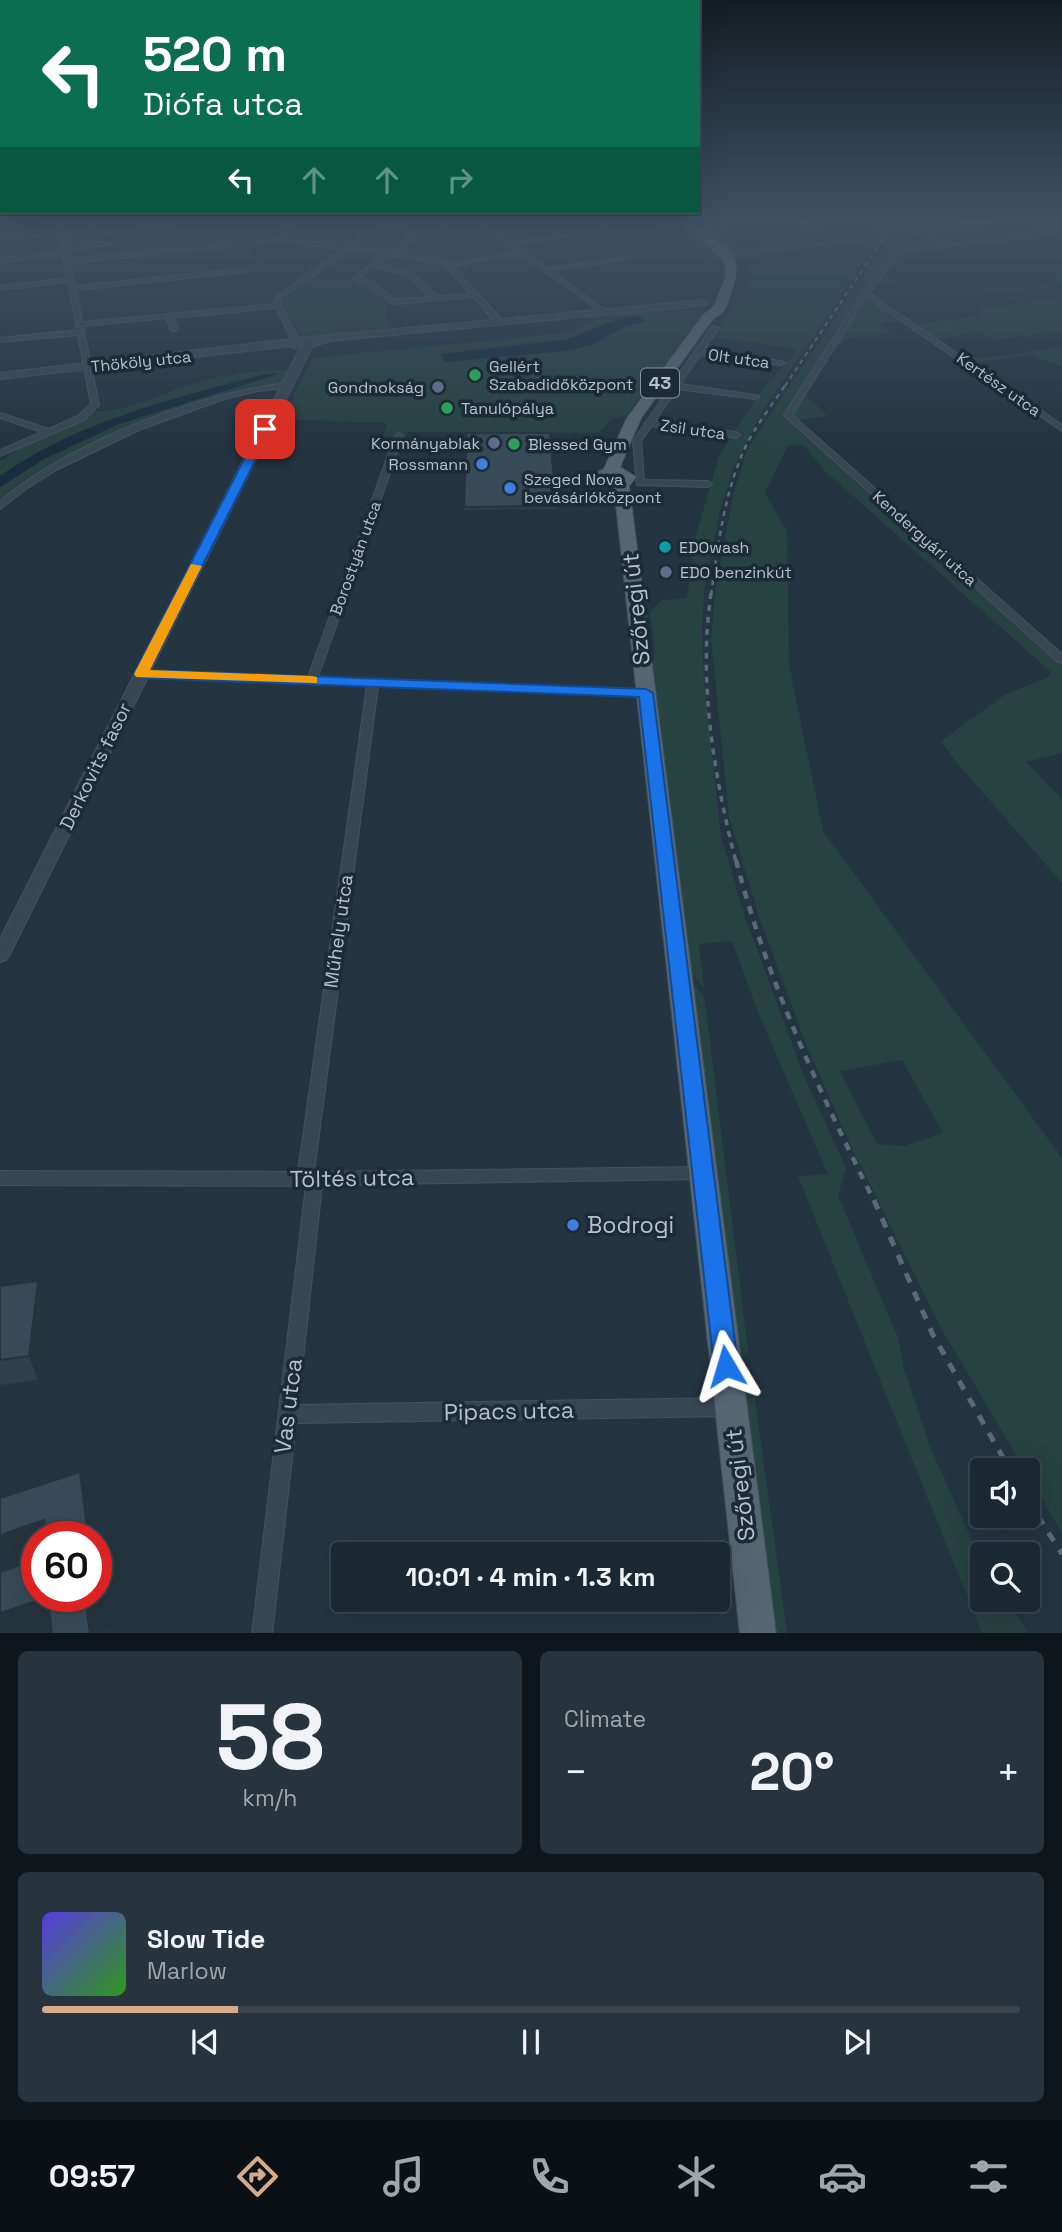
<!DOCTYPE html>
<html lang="en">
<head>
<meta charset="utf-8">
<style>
  :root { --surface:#1b2831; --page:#28343d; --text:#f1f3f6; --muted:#a0a6ab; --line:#39444d; --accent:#d6ab8b }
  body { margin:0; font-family:"Space Grotesk",sans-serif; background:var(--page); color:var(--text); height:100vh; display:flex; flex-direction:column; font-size:26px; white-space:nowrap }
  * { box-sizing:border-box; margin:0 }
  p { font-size:23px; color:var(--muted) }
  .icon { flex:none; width:38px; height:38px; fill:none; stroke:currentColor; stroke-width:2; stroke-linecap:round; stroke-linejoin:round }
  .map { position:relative; height:1633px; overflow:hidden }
  .side { display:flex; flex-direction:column; gap:18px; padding:18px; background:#0f161b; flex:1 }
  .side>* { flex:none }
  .top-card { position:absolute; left:0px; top:0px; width:700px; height:214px; box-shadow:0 7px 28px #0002,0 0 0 2px var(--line); background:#0b6e4f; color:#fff; overflow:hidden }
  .tools { position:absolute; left:970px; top:1458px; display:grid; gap:14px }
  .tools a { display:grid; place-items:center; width:70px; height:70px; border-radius:7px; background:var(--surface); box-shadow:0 7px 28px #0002,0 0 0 2px var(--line); font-size:35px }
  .speed { position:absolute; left:21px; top:1521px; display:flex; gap:14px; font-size:35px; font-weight:700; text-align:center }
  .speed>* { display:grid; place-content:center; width:91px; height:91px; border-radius:50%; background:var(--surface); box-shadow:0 7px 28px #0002,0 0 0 2px var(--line); line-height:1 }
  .speed .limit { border:10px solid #d22; background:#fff; color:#111 }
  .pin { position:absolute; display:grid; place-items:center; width:60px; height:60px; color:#fff; margin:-30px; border-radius:14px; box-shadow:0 4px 10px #0006 }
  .me { position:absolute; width:77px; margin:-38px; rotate:353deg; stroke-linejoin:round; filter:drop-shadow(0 0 5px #0008) }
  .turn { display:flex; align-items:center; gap:24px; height:147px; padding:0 28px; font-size:32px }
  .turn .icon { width:91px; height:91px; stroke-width:2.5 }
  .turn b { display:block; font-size:49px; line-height:60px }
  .lanes { display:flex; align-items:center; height:66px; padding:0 28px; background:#0003; justify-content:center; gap:35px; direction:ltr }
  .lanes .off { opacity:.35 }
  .big { font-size:52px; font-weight:600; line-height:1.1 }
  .side .widget { flex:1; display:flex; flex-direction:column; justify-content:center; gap:10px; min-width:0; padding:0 24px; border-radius:10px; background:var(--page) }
  .side .dial { align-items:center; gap:0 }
  .dial b { font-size:91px; line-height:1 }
  .song { display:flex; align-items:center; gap:21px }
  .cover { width:84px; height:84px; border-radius:10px; background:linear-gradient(135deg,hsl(250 70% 55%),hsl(110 70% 35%)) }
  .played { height:7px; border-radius:4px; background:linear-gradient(90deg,var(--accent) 20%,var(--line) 20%) }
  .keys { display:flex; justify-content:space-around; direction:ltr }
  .heat { display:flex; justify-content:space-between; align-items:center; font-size:38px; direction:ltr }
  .side .tiles { flex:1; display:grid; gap:18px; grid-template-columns:1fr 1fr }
  .widget:last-child { grid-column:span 2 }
  .trip { position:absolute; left:331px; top:1542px; width:399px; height:70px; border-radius:7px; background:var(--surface); box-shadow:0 7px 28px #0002,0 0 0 2px var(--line); font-weight:600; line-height:70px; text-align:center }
  .dock { display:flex; height:112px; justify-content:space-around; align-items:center; background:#0b1014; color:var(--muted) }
  .dock .icon { width:49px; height:49px }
  .dock .selected { color:var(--accent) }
  .dock b { font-size:32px; color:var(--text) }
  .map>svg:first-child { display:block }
</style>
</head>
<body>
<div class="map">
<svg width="1062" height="1634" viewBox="0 0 1062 1634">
  <rect width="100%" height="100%" fill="#243541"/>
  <path fill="#264241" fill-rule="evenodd" d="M646 221H675L717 254 721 261C681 253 677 245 646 221Z
    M900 221H923L930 228 977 221H1057L910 237 885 273 899 281 877 284 870 293 915 324 980 316V308L1062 298V331L993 340 979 332 931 340 902 321 880 324 892 333 846 339 843 344 835 345 806 395 827 416 797 420 1062 655V753L1026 762 1062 799V883L957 763 941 741 1006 694 1047 678 1051 672 827 473 803 445H788L765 493 787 531 789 665 823 831 1062 1158V1533L941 1328 852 1148 807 1047 760 920 729 817 711 639 716 586 733 496 747 450ZM902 1060 943 1133 904 1146 877 1144 840 1071Z
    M879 240 764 409 733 469 720 511 704 593 702 630 704 684 721 836 744 914 804 1076 846 1168 838 1195 898 1338 904 1368 930 1447 982 1562V1600H1006L1029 1633H982L798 1176 828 1174 759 1015 732 941 699 944 704 988 687 968 650 673 655 652 650 612 662 600 686 598 692 573 695 539 719 456 758 395 798 349 712 337 747 287 750 278 747 265 805 259 798 252 862 246 863 241Z
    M312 275 369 282 387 306 386 318 396 331 304 339 280 305 281 298Z
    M1062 275V285L980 295 973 291 983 289 977 285 998 282 1008 288 1058 282 1050 276Z
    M679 305 704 313 626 416 613 418 598 433 408 432 406 437 383 436 387 423 282 419 312 358 565 333 594 320 589 315Z
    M1062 347V367C1052 361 1043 362 1032 355L970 364 965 360Z
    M295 370 287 385 253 389 157 420 59 464 0 506V487L44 459 119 424 278 374C264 371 244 380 230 383 151 404 68 429 0 476V461L19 449 97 411C129 412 161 393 192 384 227 373 259 370 295 370Z
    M690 979 704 997 706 1010 748 1350 742 1360 737 1355Z
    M740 1375 749 1379 754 1392 787 1633H770Z"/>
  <path fill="#162e40" d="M637 316 646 321 623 327 595 344 565 351 446 362 440 354 562 340C588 334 611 317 637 316Z
    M272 373 278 374 119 424 44 459 0 487V476C80 420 179 397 272 373Z"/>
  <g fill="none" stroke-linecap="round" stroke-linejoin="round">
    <path stroke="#162e40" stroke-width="2" d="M241 221 262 266"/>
    <defs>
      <path id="minor" d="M56 221H62L65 234 214 221 221 222 65 238 67 246 111 242 114 244 68 250 70 259 229 243 232 245 229 247 70 263 75 286 246 268 249 270 246 272 76 290 82 322 274 304 276 296 342 250 286 242 253 244V242L255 241 279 239 287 229 282 221H288L293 229 286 238 347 246 385 221H391L388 224 460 234 458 237 423 232 395 253 446 260 450 263 517 252 475 221H481L511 242 600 228 602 231 516 245 547 268 628 257 631 259 552 271 605 310 607 311 603 313 521 255 453 266 502 320V324H496L474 297 397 304 389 302 368 285 353 278 383 255 349 251 281 298 280 304 301 342 300 344 293 342 276 308 174 318 178 329 174 331 170 329 167 318 83 326 99 405 84 420 0 456V450L42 432 0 418V413L49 429 78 416 91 404 78 335 0 342V338L77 330 68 282 0 290V286L67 278 63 256 0 262V258L62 252 59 235 0 241V237L58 232ZM383 227 416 231 388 252 354 247ZM390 256 444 264 470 294 437 296C420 277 405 268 380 264ZM375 267C399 271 414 278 430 297L394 299 373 282 361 277Z
        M693 221C705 220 727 237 733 248L730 252 920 232 923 229 980 221H992L928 232 953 242 1062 229V233L900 253 869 293 1062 425V431L866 297 792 415 1062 654V663L1058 662 784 415 862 293 896 250 944 243 928 236 914 235 725 257 722 255 727 248 724 243Z
        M797 221H804L829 237 824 238Z
        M878 221H884L878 229H874Z
        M712 326 719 328 703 351 781 361 785 363 781 365 700 355 680 384 755 395 759 397 755 399 677 389 655 421 736 432 740 435 736 438 652 426 641 441 644 480 708 481 712 484 708 487 637 485 633 441Z
        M287 383 291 385 290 387 258 391 224 399 139 430 58 469 26 489 0 509V501C72 442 195 394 287 383Z
        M399 433 403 436 318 677 646 690 651 693 646 696 378 686 314 1172 703 1167 709 1168 711 1173 709 1178 703 1179 322 1185 298 1405 731 1398 737 1401 740 1407 737 1413 731 1416 296 1423 272 1634H252L306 1186 0 1185V1171L298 1172 367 686 141 677 136 674 141 671 308 677 395 436Z"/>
      <path id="tertiary" d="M703 300 707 303 706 305 329 341 312 347 9 956 6 960 0 962V939L298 352 305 343 296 349 291 346 0 379V373L300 338Z"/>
      <path id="primary" d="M676 221C688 220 695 225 705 232 735 253 743 261 730 295 724 311 728 309 712 320L641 418 620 467 636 477 629 486 776 1634H740L614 486 601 484 593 475 604 469 627 418 704 314C718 305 714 304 721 289 740 254 696 241 676 221Z"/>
    </defs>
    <use href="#minor" stroke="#45525d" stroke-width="2"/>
    <use href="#tertiary" stroke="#45525d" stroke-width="2"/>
    <use href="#primary" stroke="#45525d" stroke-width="2"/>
    <use href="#minor" fill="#384651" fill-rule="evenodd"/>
    <use href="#tertiary" fill="#384651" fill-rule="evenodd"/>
    <use href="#primary" fill="#566671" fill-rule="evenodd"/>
    <path stroke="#5a6b78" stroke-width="2" stroke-dasharray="4.5 4.5" stroke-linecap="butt" d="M785 386 895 221"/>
    <path stroke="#5a6b78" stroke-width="2.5" stroke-dasharray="5 5" stroke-linecap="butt" d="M711 595C718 546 724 493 745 448 756 425 772 405 786 384"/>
    <path stroke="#5a6b78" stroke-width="3.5" stroke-dasharray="6 6" stroke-linecap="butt" d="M711 593C698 682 714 776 736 862"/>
    <path stroke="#5a6b78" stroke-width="4.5" stroke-dasharray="8 8" stroke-linecap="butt" d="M736 860C767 981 819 1090 874 1201"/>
    <path stroke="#5a6b78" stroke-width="5" stroke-dasharray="10 10" stroke-linecap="butt" d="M874 1200 933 1335 1010 1470
      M1027 1499 1062 1554"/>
  </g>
  <path fill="#2e404b" d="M467 433H550L556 509 464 510Z
    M38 1281 47 1305 38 1380 0 1385V1286Z"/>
  <path fill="#26343d" d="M38 1281 47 1305 38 1380 29 1356Z
    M80 1472 89 1495 94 1536H88Z
    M44 1520 51 1536H37V1548L0 1560V1535Z
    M96 1551 103 1605 94 1609 97 1634H90L85 1596H96Z
    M48 1597 58 1618 14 1634H0V1613Z"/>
  <path fill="#364a57" stroke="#26343d" stroke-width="2" d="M467 433H550L556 506 464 507Z
    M38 1281 29 1356 0 1360V1286Z
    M80 1472 88 1536H46L44 1520 0 1535V1498Z
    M37 1559V1596H85L90 1634H52L48 1597 0 1613V1572Z"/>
  <linearGradient id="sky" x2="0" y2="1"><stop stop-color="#141d24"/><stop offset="0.49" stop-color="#3f5165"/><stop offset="1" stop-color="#3f5165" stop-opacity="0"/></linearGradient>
  <rect width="1062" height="449" fill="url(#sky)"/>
  <path fill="#1a73e8" stroke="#114b97" stroke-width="2" d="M261 426 271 429 150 670 646 689 653 693 738 1366 734 1374 726 1377 718 1374 714 1366 639 697 141 678 134 674Z"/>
  <path fill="#f59e0b" d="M191 564 202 566 150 670 312 676 317 677V683L136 677 134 674Z"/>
  <g fill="#2e9e5b" stroke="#1d2b36" stroke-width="2.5">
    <circle cx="475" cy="375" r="7"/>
    <circle cx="447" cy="408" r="7"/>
    <circle cx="514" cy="444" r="7"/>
  </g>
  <g fill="#5c6f8a" stroke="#1d2b36" stroke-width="2.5">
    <circle cx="438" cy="387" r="7"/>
    <circle cx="494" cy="443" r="7"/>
    <circle cx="666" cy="572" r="7"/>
  </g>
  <g fill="#3f7fe0" stroke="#1d2b36" stroke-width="2.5">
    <circle cx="482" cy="464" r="7"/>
    <circle cx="510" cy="488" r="7"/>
    <circle cx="573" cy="1225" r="7"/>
  </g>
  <circle fill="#0f9aa8" stroke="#1d2b36" stroke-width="2.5" cx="665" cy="547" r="7"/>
  <g text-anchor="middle" stroke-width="7" stroke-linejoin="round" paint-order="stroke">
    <g font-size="16" fill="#b5c1cb" stroke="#1d2b36">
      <text transform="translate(739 358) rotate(8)" y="6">Olt utca</text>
      <text transform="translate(141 361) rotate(-6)" y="6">Thököly utca</text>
      <text transform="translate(999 384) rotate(35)" y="6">Kertész utca</text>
      <text transform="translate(693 429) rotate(8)" y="6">Zsil utca</text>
      <text transform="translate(925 538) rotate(42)" y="6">Kendergyári utca</text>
      <text transform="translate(355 558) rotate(-70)" y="6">Borostyán utca</text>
    </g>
    <g font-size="16" fill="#b5c1cb" stroke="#1d2b36" text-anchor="start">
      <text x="489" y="372">Gellért<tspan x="489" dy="18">Szabadidőközpont</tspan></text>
      <text x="424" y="393" text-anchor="end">Gondnokság</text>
      <text x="461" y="414">Tanulópálya</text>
      <text x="480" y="449" text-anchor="end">Kormányablak</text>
      <text x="528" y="450">Blessed Gym</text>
      <text x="468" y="470" text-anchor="end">Rossmann</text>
      <text x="524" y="485">Szeged Nova<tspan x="524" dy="18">bevásárlóközpont</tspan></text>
      <text x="679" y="553">EDOwash</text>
      <text x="680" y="578">EDO benzinkút</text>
    </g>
    <rect fill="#1d2b36" stroke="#87949e" stroke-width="2" x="641" y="368.5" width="38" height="29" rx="5"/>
    <g font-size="18" font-weight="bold" fill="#b5c1cb">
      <text x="660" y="389">43</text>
    </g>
    <g font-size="19" fill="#b5c1cb" stroke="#1d2b36">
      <text transform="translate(95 766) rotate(-64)" y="7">Derkovits fasor</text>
      <text transform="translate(338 931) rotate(-82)" y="7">Műhely utca</text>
    </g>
    <g font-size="23" fill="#b5c1cb" stroke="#1d2b36">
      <text transform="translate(636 609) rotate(-96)" y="8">Szőregi út</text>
      <text transform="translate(352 1178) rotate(-1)" y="8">Töltés utca</text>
      <text transform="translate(288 1406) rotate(-83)" y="8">Vas utca</text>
      <text transform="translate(509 1411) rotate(-1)" y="8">Pipacs utca</text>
      <text transform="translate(740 1485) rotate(-97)" y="8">Szőregi út</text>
    </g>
    <g font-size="23" fill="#b5c1cb" stroke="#1d2b36" text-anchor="start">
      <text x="587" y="1233">Bodrogi</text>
    </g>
  </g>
</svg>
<div class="tools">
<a><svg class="icon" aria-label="sound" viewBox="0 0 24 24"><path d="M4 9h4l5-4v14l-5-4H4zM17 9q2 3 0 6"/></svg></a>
<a><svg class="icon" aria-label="search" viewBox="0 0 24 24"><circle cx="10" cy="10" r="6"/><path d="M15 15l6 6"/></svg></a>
</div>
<div class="speed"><div class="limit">60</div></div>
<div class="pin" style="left:265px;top:429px;background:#d93025"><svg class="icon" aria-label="arrive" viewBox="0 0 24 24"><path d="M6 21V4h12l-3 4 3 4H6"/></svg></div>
<svg class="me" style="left:726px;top:1366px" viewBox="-20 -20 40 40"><path d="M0-17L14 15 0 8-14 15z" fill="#1a73e8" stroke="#fff" stroke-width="4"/></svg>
<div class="trip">10:01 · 4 min · 1.3 km</div>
<div class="top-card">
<div class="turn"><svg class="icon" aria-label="left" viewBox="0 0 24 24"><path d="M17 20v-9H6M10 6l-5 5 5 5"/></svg><div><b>520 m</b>Diófa utca</div></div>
<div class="lanes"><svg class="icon" aria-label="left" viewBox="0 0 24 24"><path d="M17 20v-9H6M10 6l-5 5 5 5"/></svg><svg class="icon off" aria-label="ahead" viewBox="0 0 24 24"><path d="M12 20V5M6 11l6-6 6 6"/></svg><svg class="icon off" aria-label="ahead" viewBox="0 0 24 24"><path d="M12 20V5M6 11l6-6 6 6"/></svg><svg class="icon off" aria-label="right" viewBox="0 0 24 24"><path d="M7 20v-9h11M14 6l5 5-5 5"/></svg></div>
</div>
</div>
<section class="side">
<div class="tiles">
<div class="widget dial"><b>58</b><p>km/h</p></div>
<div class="widget"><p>Climate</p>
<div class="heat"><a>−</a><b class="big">20°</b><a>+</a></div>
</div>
<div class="widget">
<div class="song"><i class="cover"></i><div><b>Slow Tide</b><p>Marlow</p></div></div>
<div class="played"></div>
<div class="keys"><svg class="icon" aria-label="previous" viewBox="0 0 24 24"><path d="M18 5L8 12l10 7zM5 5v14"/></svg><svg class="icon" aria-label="pause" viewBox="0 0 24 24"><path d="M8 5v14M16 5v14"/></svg><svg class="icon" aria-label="next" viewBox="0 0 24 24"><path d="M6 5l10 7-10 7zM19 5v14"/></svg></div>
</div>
</div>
</section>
<nav class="dock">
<b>09:57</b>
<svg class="icon selected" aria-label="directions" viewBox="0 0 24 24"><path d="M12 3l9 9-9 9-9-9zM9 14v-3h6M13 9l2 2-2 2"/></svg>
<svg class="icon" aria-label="music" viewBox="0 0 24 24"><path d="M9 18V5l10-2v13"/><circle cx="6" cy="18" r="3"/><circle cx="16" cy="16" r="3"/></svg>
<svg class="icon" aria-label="phone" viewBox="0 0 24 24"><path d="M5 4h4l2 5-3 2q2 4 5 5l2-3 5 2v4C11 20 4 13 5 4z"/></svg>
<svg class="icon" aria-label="climate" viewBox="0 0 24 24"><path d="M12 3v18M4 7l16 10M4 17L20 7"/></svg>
<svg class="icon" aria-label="car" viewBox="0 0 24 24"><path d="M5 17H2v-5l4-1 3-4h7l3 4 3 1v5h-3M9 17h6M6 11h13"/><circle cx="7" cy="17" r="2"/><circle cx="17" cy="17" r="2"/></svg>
<svg class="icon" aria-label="filters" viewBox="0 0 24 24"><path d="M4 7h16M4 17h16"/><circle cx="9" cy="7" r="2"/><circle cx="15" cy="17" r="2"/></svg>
</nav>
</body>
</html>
